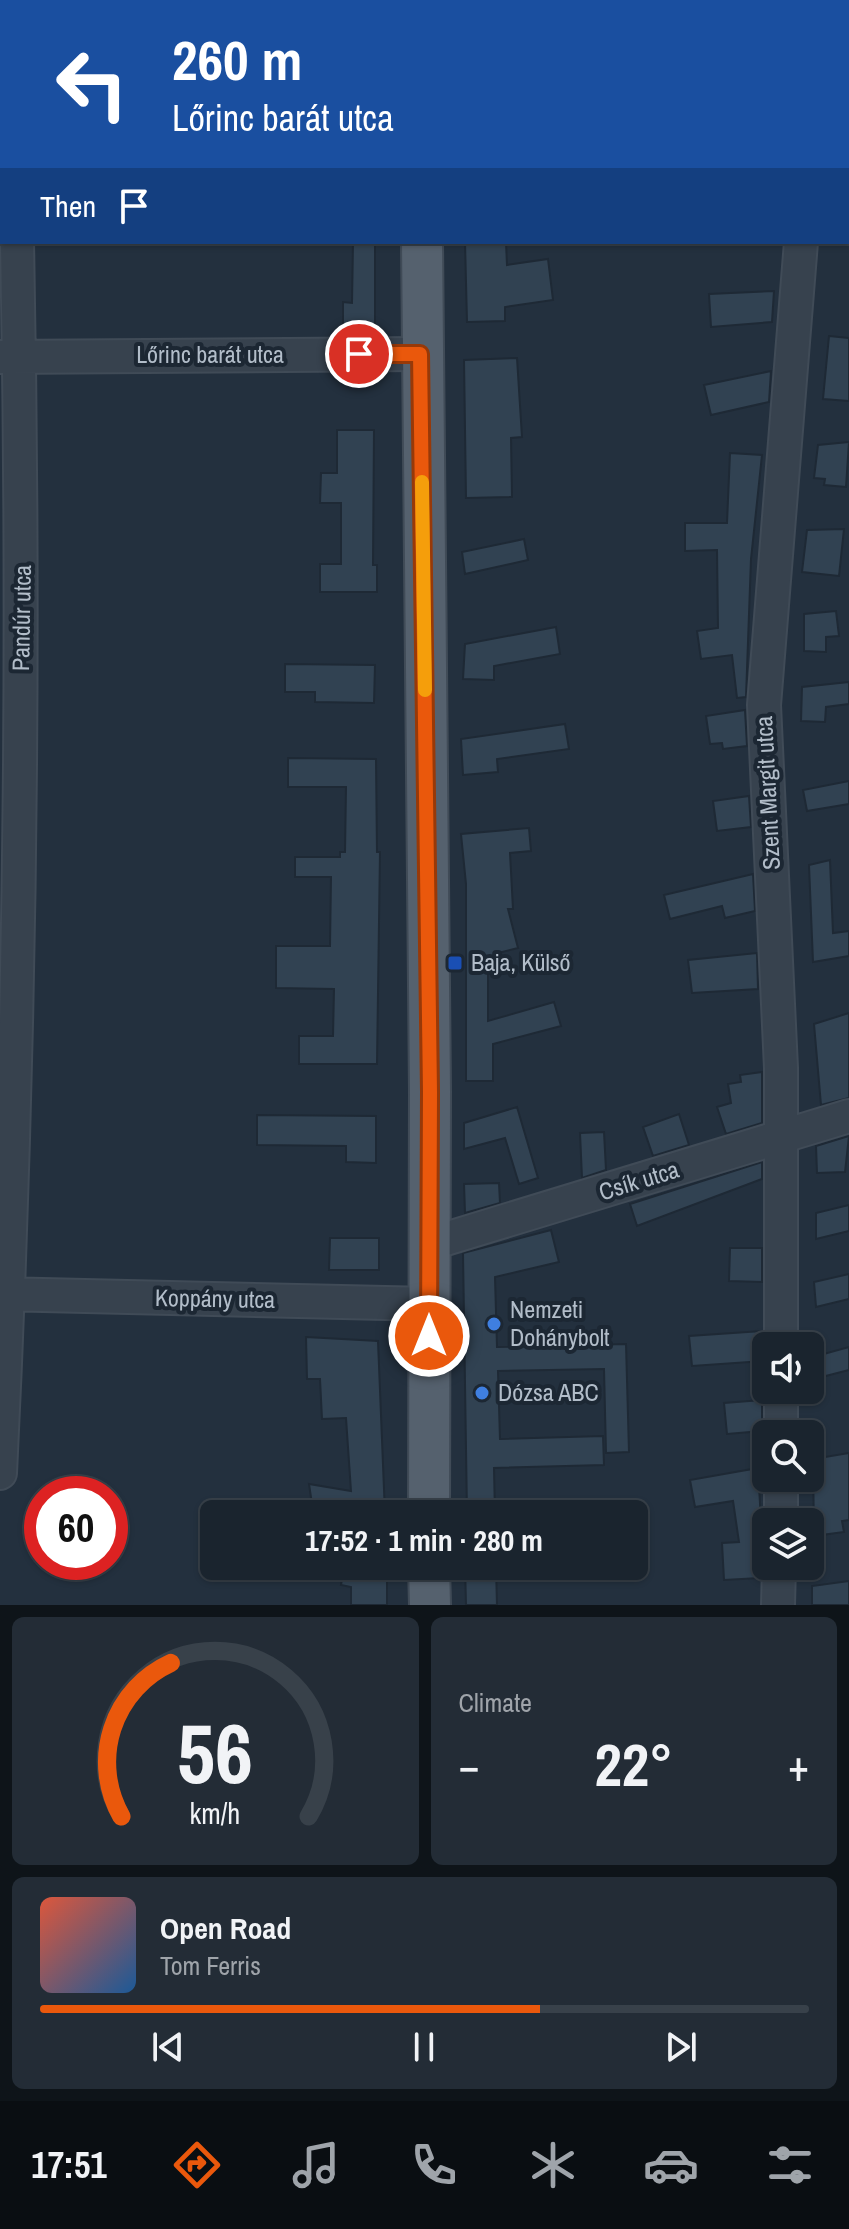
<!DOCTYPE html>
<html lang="en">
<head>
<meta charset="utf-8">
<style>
  :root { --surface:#1a242e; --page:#232c36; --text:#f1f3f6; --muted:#9fa4aa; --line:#38414a; --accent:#ea580c }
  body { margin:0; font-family:"Archivo Narrow",sans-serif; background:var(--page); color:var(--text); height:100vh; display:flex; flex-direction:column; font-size:30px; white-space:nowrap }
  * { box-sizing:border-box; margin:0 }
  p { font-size:26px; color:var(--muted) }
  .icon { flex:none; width:44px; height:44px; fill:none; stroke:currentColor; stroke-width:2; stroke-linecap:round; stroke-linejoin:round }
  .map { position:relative; height:1605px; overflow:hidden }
  .drawer { display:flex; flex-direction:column; gap:12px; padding:12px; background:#0e1419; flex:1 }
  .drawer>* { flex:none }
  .banner { position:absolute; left:0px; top:0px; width:850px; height:244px; box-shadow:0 2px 6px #0004,0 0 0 2px var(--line); background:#1a4fa0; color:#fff; overflow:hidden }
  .tools { position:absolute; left:752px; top:1332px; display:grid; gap:16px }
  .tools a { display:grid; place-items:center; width:72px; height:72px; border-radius:12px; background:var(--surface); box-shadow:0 2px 6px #0004,0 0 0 2px var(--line); font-size:40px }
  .speed { position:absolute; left:24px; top:1476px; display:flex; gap:16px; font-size:40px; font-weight:700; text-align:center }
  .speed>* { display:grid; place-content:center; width:104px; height:104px; border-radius:50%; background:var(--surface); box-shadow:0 2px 6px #0004,0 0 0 2px var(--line); line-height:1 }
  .speed .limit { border:12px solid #d22; background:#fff; color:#111 }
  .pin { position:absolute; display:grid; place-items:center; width:68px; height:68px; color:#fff; margin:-34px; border:4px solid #fff; border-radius:50%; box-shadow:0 2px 8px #0007 }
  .me { position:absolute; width:88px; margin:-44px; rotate:0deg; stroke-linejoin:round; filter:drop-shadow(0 0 6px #0008) }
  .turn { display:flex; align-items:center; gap:28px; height:168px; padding:0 40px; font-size:36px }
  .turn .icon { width:104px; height:104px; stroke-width:2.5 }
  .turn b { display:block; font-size:56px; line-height:68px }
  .then { display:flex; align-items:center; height:76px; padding:0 40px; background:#0003; gap:16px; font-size:30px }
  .big { font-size:60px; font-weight:700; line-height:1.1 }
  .drawer .tile { flex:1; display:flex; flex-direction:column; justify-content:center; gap:12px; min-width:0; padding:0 28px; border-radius:12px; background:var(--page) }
  .drawer .dial { align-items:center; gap:0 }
  .dial svg { height:208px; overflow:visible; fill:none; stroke:var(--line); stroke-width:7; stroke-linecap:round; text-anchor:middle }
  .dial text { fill:var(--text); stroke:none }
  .song { display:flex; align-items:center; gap:24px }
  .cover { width:96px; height:96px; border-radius:12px; background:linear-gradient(135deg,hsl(10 70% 55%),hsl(210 70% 35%)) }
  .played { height:8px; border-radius:4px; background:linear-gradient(90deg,var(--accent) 65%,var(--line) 65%) }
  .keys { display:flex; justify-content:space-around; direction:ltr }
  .heat { display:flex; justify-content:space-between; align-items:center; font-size:44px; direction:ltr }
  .drawer .tiles { flex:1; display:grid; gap:12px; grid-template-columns:1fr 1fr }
  .tile:last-child { grid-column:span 2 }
  .trip { position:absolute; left:200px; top:1500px; width:448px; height:80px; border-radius:12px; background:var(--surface); box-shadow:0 2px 6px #0004,0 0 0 2px var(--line); font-weight:700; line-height:80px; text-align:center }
  .menu { display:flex; height:128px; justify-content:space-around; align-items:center; background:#0a0e12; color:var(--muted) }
  .menu .icon { width:56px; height:56px }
  .menu .on { color:var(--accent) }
  .menu b { font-size:36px; color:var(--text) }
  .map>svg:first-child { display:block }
</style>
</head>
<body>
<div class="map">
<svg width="849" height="1605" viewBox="0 0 849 1605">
  <rect width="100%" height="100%" fill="#23303e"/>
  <path fill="#314252" stroke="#1e2935" stroke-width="2" d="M353 242H375V326H343V302L352 303Z
    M465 242H506L507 265 548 259 553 300 505 307V321L467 322Z
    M774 291 772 322 711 327 709 294Z
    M829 336 849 338V401L823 399Z
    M517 358 522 437 511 438 512 497 466 498 464 360Z
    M771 371 769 402 711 415 704 385Z
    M337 430H374L373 565H377V592H320V564H341V503H320L321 473H337Z
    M849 442 846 487 824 485 825 479 814 478 818 445Z
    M730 453 762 455 751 559 746 697 737 698 732 655 701 659 697 631 718 628 717 550 685 551V523H727Z
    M844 529 839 576 802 572 807 530Z
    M524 539 528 560 465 574 462 552Z
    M836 611 839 636 826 637V652L804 651V614Z
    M556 627 560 654 494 666V680L463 679 465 644Z
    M285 664 375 665 374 703 315 702V692H285Z
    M849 682V704L826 707 825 722 801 721 802 687Z
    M745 710 747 746 723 749 722 743 710 744 706 716Z
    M565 724 569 749 497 759 498 772 463 775 461 739Z
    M288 758 376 759 377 852H380L377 1064H299V1036H333L334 989 276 988V946H330L331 877H295V857H340V852H345L346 787H288Z
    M849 781V804L807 811 803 790Z
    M749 796 751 827 717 831 713 801Z
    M529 828 531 851 510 853 513 909H508L518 948 494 954V969H488V1021L554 1002 561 1026 493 1044V1081H466V884L461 834Z
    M830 860 833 933 849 931V956L813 962 809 865Z
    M753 874 755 911 725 918 722 906 670 919 664 895Z
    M757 953 758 989 692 993 688 960Z
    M849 1013V1098L821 1105 814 1024Z
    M762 1072V1123L726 1134 717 1107 731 1103 728 1084 741 1082 740 1075Z
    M517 1107 538 1178 519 1184 505 1138 464 1149V1123Z
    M679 1114 689 1145 653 1156 643 1127Z
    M257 1115 376 1116V1163L346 1162V1146L257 1145Z
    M604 1132 606 1170 582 1178 580 1133Z
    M849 1136 845 1172 817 1173 816 1146Z
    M762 1162V1179L637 1226 630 1204Z
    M499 1183 500 1203 465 1213 464 1184Z
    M849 1205V1231L816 1239V1213Z
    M551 1230 559 1262 495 1277 497 1347 626 1344 629 1452 606 1453 604 1369 498 1371 500 1439 603 1436 604 1465 494 1468 495 1514H467L463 1253Z
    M330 1238H379V1270H329Z
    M730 1248H762V1282L729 1281Z
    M849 1274V1299L816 1307 814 1282Z
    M762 1331 764 1361 692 1366 689 1336Z
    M306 1337 378 1341 385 1514 313 1511 309 1484 351 1491 346 1418 322 1419 320 1379H307Z
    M849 1347V1370L818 1378 813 1357Z
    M762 1400V1431L727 1434 724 1403Z
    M849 1453V1520L842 1521 844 1532 814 1536 813 1459Z
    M758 1468 763 1556 760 1578 724 1580 722 1543 739 1542 733 1501 695 1507 690 1480Z
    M344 1566H387V1605H351V1587L341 1585Z
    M465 1566H496L497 1605H466Z
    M849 1581V1605H812V1586Z"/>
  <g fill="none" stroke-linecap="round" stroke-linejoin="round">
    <defs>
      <path id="minor" d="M816 0V2
        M19 2V0
        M848 54 849 53
        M0 357 420 354
        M429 1244 849 1116
        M0 1294 430 1304
        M781 1346V1068L764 705 801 242
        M781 1390V1434
        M0 1473C20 1063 25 652 17 242
        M781 1522V1478
        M778 1605 779 1566"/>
      <path id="major" d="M423 0V2
        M422 242 430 1092 429 1514
        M429 1566 430 1605"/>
    </defs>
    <use href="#minor" stroke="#404b57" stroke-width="36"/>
    <use href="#major" stroke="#404b57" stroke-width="44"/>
    <use href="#minor" stroke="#37424e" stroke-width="32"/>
    <use href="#major" stroke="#55616e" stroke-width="40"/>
  </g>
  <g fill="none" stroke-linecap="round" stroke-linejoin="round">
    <defs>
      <path id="route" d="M359 354H420L430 1092 429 1336"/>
    </defs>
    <use href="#route" stroke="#983908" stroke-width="20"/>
    <use href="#route" stroke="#ea580c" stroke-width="14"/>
    <path stroke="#f59e0b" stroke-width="14" d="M422 482 425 690"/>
  </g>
  <rect fill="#1a4fb4" stroke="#1c2733" stroke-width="3" x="447" y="955" width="16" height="16" rx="4"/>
  <g fill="#3f7fe0" stroke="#1c2733" stroke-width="3">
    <circle cx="494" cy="1324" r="8"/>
    <circle cx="482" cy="1393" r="8"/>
  </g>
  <g text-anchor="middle" stroke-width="8" stroke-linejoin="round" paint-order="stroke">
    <g font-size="24" fill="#b2bdc9" stroke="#1c2733">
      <text x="210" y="363">Lőrinc barát utca</text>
      <text transform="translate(22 618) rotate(-89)" y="8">Pandúr utca</text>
      <text transform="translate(768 793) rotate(-93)" y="8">Szent Margit utca</text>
      <text transform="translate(639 1181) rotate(-17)" y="8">Csík utca</text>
      <text transform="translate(215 1299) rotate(1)" y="8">Koppány utca</text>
    </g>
    <g font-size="24" fill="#b2bdc9" stroke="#1c2733" text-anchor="start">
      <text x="471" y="971">Baja, Külső</text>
      <text x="510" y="1318">Nemzeti<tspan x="510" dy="28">Dohánybolt</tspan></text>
      <text x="498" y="1401">Dózsa ABC</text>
    </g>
  </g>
</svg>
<div class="tools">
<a><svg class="icon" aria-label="sound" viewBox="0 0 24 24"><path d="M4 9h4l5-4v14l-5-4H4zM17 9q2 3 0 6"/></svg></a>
<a><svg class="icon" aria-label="search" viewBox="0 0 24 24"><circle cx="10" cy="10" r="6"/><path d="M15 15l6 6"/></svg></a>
<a><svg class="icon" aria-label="layers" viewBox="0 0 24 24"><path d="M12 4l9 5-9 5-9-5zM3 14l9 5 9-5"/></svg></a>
</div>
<div class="speed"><div class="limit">60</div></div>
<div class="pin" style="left:359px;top:354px;background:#d93025"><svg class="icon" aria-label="arrive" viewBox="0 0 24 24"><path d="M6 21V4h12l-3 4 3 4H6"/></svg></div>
<svg class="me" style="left:429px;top:1336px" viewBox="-20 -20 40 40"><circle r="17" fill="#ea580c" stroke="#fff" stroke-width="3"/><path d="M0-11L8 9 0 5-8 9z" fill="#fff"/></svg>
<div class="trip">17:52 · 1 min · 280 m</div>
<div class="banner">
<div class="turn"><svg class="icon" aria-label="left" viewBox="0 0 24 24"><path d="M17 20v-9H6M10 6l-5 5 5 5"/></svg><div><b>260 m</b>Lőrinc barát utca</div></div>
<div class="then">Then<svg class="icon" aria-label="arrive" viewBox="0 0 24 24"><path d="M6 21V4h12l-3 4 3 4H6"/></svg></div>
</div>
</div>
<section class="drawer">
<div class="tiles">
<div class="tile dial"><svg viewBox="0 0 100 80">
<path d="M14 69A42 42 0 1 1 86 69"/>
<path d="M14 69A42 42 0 0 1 33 10" stroke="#ea580c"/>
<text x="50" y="56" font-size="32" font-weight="700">56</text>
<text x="50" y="72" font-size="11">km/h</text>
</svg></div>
<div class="tile"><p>Climate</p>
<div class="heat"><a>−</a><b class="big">22°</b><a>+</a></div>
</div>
<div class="tile">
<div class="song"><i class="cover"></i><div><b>Open Road</b><p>Tom Ferris</p></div></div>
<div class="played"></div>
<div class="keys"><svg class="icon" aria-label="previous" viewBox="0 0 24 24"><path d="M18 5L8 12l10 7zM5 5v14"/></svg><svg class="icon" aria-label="pause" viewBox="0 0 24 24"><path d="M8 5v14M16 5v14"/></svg><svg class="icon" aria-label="next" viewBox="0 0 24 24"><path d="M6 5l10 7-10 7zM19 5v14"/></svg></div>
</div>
</div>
</section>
<nav class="menu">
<b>17:51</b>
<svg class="icon on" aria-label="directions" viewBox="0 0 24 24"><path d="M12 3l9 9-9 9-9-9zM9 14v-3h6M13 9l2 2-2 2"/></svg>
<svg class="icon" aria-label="music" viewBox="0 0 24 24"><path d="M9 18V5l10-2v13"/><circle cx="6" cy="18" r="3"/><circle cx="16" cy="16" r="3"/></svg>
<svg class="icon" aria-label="phone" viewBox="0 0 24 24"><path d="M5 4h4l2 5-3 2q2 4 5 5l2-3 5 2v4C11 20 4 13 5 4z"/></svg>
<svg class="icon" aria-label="climate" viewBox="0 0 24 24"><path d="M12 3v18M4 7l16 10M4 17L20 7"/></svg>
<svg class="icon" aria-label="car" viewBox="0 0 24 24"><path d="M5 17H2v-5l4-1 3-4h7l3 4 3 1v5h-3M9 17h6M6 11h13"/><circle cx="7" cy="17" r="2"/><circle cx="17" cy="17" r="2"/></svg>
<svg class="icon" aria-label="filters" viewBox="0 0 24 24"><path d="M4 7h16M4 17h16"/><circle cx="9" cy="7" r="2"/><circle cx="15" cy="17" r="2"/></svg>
</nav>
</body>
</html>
